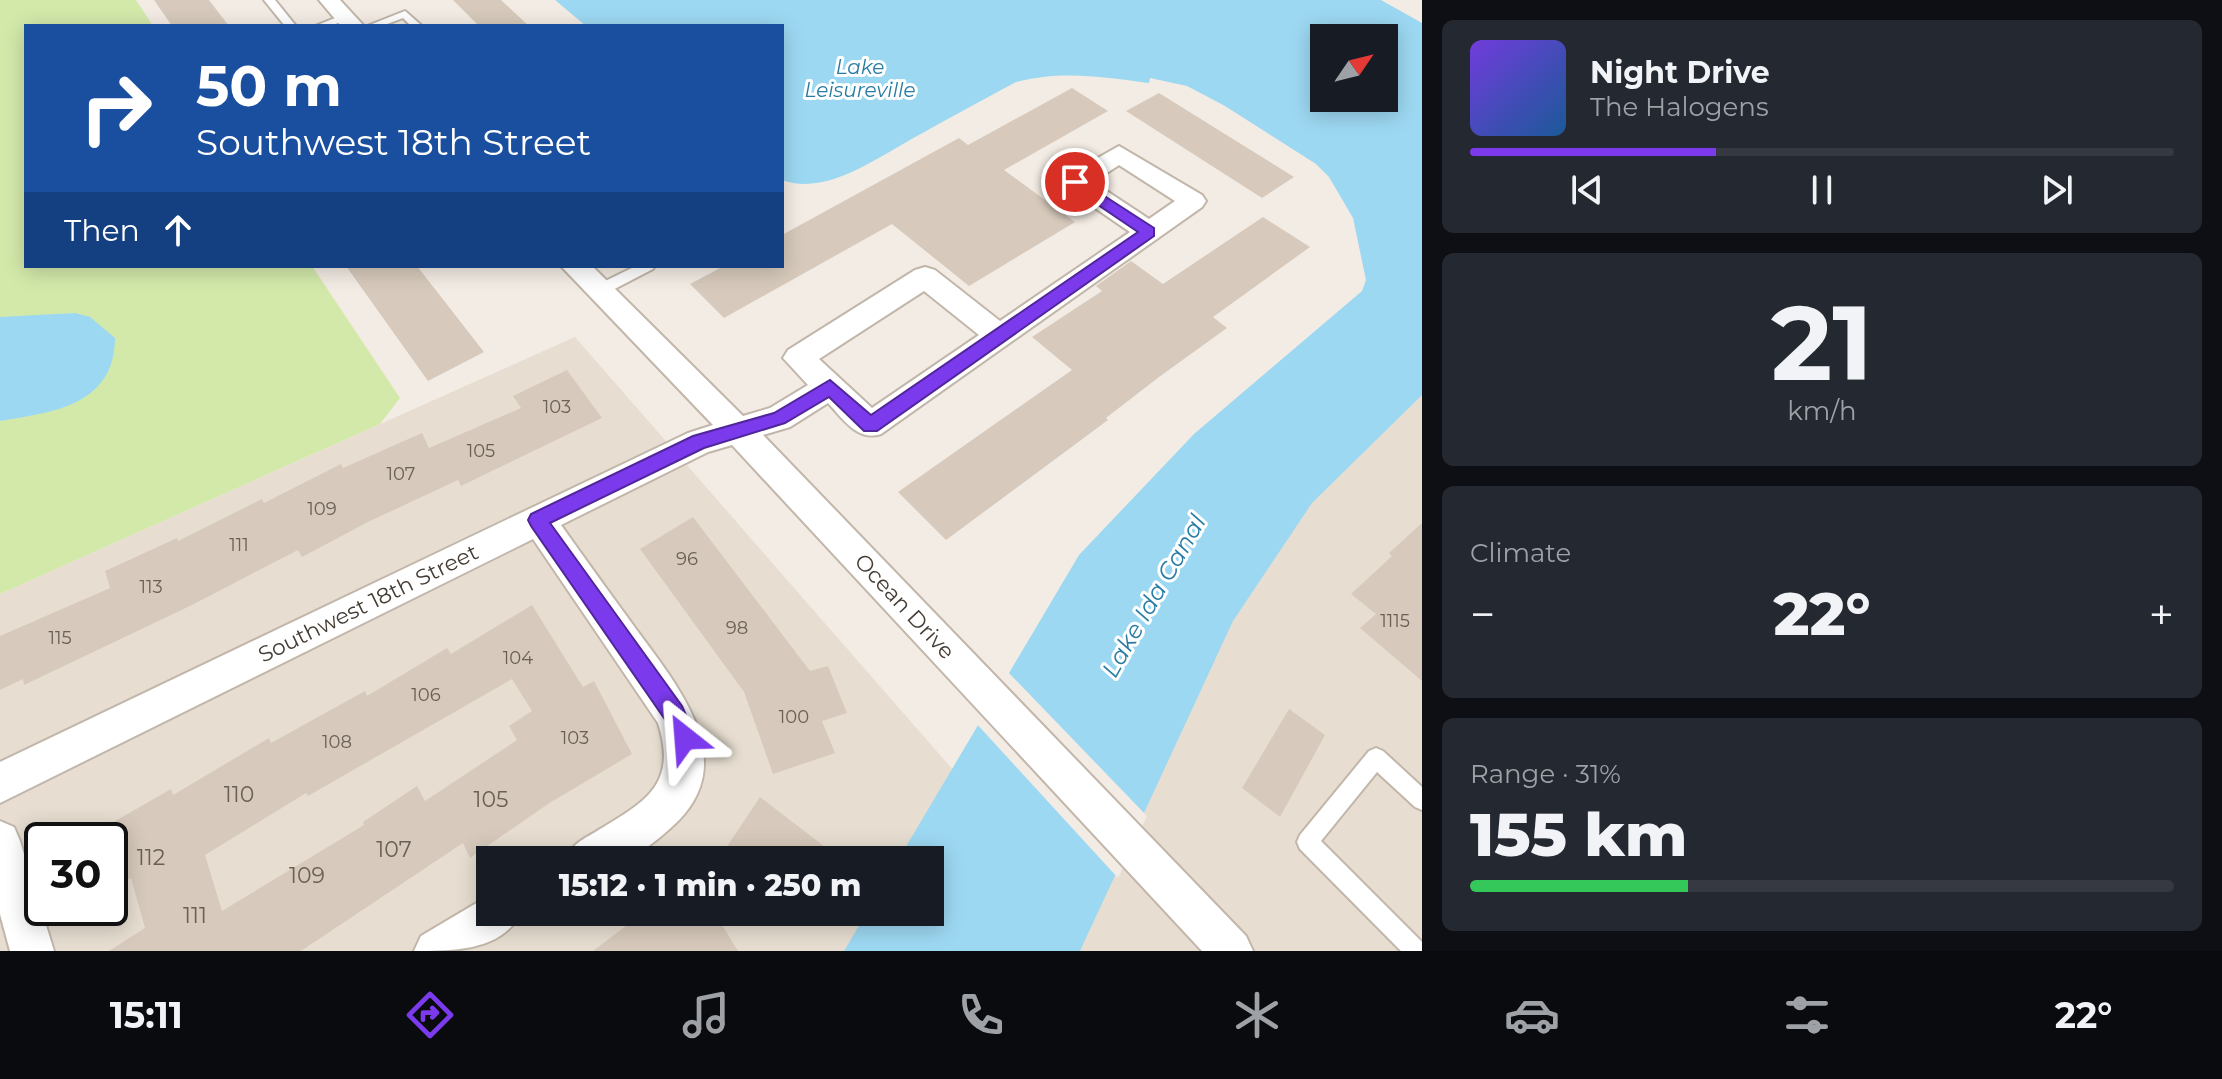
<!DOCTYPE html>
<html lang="en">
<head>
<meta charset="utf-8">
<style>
  :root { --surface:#171b24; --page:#242831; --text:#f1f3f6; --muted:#9ea1a6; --line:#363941; --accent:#7c3aed }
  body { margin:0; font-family:Montserrat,sans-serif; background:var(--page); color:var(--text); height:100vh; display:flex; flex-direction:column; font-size:30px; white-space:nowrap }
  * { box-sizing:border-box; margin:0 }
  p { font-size:26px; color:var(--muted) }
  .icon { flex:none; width:44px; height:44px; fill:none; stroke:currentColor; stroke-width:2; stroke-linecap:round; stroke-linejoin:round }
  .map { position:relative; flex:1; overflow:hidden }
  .panel { display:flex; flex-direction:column; gap:20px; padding:20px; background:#0d0f14; width:800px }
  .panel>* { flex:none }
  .guide { position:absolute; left:24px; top:24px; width:760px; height:244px; border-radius:0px; box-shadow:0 4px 20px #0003; background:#1a4fa0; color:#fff; overflow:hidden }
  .needle { width:52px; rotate:55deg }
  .fabs { position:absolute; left:1310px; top:24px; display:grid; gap:16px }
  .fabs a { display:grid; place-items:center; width:88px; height:88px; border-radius:0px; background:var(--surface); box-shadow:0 4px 20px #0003; font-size:40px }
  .speed { position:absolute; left:24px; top:822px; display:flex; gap:16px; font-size:40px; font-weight:700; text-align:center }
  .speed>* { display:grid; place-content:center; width:104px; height:104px; border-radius:50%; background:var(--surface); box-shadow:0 4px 20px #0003; line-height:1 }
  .speed .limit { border:4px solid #111; border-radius:12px; background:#fff; color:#111 }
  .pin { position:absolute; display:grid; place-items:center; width:68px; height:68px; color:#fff; margin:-34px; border:4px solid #fff; border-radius:50%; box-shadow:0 2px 8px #0007 }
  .me { position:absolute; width:88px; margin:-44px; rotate:332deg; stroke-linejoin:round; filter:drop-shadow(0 0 6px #0008) }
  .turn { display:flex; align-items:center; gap:28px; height:168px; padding:0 40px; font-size:36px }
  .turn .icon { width:104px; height:104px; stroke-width:2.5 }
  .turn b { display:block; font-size:56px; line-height:68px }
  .then { display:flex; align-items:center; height:76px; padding:0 40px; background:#0003; gap:16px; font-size:30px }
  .big { font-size:60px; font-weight:800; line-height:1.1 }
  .panel .tile { flex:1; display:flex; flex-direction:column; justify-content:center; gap:12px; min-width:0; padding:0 28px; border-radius:12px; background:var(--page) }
  .panel .dial { align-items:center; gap:0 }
  .dial b { font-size:104px; line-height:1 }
  .song { display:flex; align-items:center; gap:24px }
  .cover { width:96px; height:96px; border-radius:12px; background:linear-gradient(135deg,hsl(260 70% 55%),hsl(210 70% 35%)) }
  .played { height:8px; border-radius:4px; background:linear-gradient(90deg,var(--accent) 35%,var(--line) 35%) }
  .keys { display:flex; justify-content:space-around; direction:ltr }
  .heat { display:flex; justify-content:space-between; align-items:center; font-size:44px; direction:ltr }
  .charge { height:12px; border-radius:6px; background:linear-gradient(90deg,#34c759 31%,var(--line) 0) }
  .trip { position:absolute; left:476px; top:846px; width:468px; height:80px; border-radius:0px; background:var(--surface); box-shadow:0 4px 20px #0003; font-weight:800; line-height:80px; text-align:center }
  .tabs { display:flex; height:128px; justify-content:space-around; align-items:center; background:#090b0e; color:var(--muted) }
  .tabs .icon { width:56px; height:56px }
  .tabs .selected { color:var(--accent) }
  .tabs b { font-size:36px; color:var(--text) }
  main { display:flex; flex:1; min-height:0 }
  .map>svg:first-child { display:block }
</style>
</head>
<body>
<main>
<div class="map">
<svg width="1422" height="951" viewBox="0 0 1422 951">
  <rect width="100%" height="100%" fill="#f3ece4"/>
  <path fill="#e7ded1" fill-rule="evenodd" d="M1422 301V951H0V594L575 337 1023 850ZM42 840H110V908H42ZM490 860H930V912H490Z"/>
  <path fill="#d3e9aa" d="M0 0H136L153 26H26V266H312L400 398 380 424 0 594Z"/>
  <path fill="#9dd8f2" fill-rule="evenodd" d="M555 0H1381L1422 23V395L1312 503 1233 621 1080 951H844L867 912H930V860H898L1079 555 1194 434 1362 291 1366 280 1353 218 1329 177 1316 164 1225 106 1187 86 1150 78 1149 83C1103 77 1062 70 1016 82 984 99 951 117 919 135 881 155 827 197 782 180V26H586ZM1324 38H1384V98H1324Z
    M75 313 90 317 115 338C114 406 53 412 0 421V317Z"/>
  <path fill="#f3ece4" d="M1006 670 1147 816 1118 878 975 722Z"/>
  <path fill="#d7cabc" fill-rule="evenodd" d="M154 0H209L229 26H172Z
    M453 0H501L529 26H479Z
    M1072 88 1108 111 1004 170 1075 222 969 286 892 224 724 318 690 284 724 266H782V235L959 138 968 145Z
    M1159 93 1294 177 1262 198 1126 111Z
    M1263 217 1310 247 1213 317 1227 328 1159 377 1106 418 1108 420 946 540 898 492 1072 370 1032 337 1102 291 1096 286 1131 261 1163 284Z
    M346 266H417L484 352 428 381Z
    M567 370 602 418 461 486 458 480 368 522 302 557 298 550 192 605 24 685 23 679 0 690V636L110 588 105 571 177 538 178 541 262 499 264 503 341 464 343 468 422 433 429 448 521 408 513 396Z
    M693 517 810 671 828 666 847 713 822 721 835 753 773 774 744 692 640 549Z
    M1422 523V681L1360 628 1376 614 1351 594 1392 556 1389 553Z
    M532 605 583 687 594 681 632 754 548 804 470 858 463 843 301 951H109L145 928 131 878 110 891V824L171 789 173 795 269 738 271 743 365 691 367 696 447 648 451 654ZM512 679 532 711 509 726 517 740 425 801 417 786 363 822 364 825 222 911 205 855 306 793 308 796Z
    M1289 709 1325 735 1280 817 1242 788Z
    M760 797 842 860H718Z
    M644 912H714L738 951H593Z"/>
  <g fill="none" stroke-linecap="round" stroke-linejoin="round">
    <defs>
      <path id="service" d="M264 0H275L296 26H285Z
        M405 11 422 26H411L403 18 382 26H367Z
        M345 14 350 17 349 19 330 26H315Z
        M636 266H655L653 269 603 295H593L591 291 593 287Z
        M1376 748 1383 751 1422 787V810L1415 807 1377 772 1321 841 1422 942V951H1401L1300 849 1297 842 1300 835 1369 751Z"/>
      <path id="minor" d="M319 0H340L364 26H341Z
        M1119 146 1202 195 1206 201 1202 207 881 434C858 442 843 419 828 403L790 427 763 435 1246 936 1253 951H1202L732 445 708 452 561 525C586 560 611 595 636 629 676 684 742 760 676 823 662 836 644 852 626 859 610 865 583 860 565 860 572 844 582 840 597 831 645 802 678 785 658 723L533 539 0 803V762L688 433 713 425 561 266H592L743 416 770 408 808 385 783 358 788 350 915 270 925 267 935 270 1000 321 1130 232 1066 188 1062 182 1066 176ZM1119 165 1175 201 1149 219 1093 182ZM924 291 979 335 872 408 819 359Z
        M0 821 14 827 20 841 54 951H10L0 914Z
        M490 895V912H521C503 951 454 951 414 951L421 936Z"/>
    </defs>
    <use href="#service" stroke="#c1b6a9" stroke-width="4"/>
    <use href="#minor" stroke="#c1b6a9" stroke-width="4"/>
    <use href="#service" fill="#fff" fill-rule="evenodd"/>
    <use href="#minor" fill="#fff" fill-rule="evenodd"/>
  </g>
  <path fill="#7c3aed" stroke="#51269a" stroke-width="2" d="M1075 177 1154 228V236L877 431H864L829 397 785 423 704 448 550 523 682 706 696 738 693 746 685 749 678 746 666 721 531 526 528 520 531 514 693 436 774 413 830 380 871 415 1138 232 1070 186V179Z"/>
  <g text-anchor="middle" stroke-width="6" stroke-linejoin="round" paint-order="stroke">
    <g font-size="18" fill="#6a6056">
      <text x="557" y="413">103</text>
      <text x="481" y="457">105</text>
      <text x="401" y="480">107</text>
      <text x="322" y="515">109</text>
      <text x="239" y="551">111</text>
      <text x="687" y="565">96</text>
      <text x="151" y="593">113</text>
      <text x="1395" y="627">1115</text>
      <text x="737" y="634">98</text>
      <text x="60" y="644">115</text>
      <text x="518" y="664">104</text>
      <text x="426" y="701">106</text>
      <text x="794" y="723">100</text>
      <text x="575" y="744">103</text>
      <text x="337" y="748">108</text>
    </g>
    <g font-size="20" font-style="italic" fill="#287ca4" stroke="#fff">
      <text x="860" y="74">Lake<tspan x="860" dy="23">Leisureville</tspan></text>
    </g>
    <g font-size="22" fill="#453c34" stroke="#fff">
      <text transform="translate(368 603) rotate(-26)" y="8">Southwest 18th Street</text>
      <text transform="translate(905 606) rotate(47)" y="8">Ocean Drive</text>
    </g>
    <g font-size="22" fill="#6a6056">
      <text x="239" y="802">110</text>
      <text x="491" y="807">105</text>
      <text x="394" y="857">107</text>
      <text x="151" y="865">112</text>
      <text x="307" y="883">109</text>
      <text x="195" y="923">111</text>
    </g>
    <g font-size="24" font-style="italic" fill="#287ca4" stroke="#fff">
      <text transform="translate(1154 596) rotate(-60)" y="8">Lake Ida Canal</text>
    </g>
  </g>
</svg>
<div class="fabs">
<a><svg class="needle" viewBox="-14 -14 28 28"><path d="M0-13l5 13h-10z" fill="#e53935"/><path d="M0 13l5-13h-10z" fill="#9ea1a6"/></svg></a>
</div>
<div class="speed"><div class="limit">30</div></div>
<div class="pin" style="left:1075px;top:182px;background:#d93025"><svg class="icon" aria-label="arrive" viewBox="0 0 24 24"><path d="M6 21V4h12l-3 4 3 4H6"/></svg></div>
<svg class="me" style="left:685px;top:738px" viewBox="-20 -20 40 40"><path d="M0-17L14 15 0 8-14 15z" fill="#7c3aed" stroke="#fff" stroke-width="4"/></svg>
<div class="trip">15:12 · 1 min · 250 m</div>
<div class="guide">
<div class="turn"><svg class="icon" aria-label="right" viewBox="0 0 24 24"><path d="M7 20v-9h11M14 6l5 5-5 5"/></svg><div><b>50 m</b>Southwest 18th Street</div></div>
<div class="then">Then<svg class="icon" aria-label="ahead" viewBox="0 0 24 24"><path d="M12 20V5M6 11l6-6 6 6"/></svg></div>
</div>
</div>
<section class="panel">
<div class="tile">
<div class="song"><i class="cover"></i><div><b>Night Drive</b><p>The Halogens</p></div></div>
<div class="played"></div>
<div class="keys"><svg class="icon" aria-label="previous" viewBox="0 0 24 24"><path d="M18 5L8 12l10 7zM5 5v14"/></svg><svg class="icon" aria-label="pause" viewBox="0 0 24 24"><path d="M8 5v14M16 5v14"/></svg><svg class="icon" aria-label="next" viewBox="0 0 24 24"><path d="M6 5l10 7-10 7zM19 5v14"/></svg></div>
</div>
<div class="tile dial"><b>21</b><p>km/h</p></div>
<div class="tile"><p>Climate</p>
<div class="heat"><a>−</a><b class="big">22°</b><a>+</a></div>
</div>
<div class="tile"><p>Range · 31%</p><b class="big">155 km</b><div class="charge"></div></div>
</section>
</main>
<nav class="tabs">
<b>15:11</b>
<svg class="icon selected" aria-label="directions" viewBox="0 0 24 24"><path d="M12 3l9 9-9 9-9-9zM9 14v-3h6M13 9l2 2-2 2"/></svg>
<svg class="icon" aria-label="music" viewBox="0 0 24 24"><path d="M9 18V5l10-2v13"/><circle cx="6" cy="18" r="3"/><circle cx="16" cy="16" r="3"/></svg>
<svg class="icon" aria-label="phone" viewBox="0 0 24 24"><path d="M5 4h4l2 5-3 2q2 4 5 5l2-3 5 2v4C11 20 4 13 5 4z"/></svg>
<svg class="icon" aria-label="climate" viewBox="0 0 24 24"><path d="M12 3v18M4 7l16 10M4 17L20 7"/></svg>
<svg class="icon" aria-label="car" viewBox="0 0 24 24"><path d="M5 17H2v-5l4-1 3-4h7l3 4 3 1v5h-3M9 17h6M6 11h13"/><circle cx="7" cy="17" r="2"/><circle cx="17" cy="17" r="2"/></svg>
<svg class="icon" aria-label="filters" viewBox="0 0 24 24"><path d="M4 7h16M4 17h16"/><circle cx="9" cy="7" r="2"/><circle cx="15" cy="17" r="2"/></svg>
<b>22°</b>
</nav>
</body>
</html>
